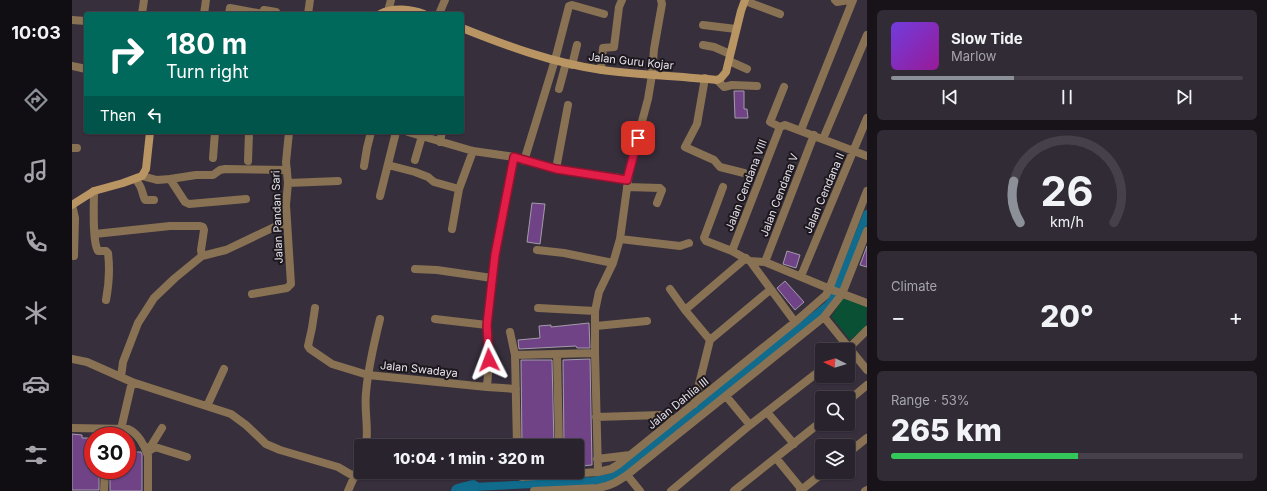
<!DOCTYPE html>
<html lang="en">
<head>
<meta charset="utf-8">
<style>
  :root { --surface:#29232d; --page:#312b35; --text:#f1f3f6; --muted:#a5a4aa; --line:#454049; --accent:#8c9099 }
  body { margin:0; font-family:Inter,sans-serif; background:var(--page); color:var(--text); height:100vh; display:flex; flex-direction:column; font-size:15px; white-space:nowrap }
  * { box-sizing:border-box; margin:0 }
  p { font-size:13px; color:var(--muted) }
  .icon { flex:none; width:22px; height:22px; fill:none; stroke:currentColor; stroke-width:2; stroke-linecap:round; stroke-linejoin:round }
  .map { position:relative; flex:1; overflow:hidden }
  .drawer { display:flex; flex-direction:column; gap:10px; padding:10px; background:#171319; width:400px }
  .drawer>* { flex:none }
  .banner { position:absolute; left:12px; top:12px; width:380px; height:122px; border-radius:4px; box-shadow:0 1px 3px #0004,0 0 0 1px var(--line); background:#00695c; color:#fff; overflow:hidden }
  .needle { width:26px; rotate:275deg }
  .buttons { position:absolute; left:743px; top:343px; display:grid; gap:8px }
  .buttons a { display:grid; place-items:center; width:40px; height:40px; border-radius:4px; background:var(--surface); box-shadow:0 1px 3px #0004,0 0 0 1px var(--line); font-size:20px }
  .speed { position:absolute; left:12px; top:427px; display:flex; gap:8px; font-size:20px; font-weight:700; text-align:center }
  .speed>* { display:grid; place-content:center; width:52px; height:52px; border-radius:50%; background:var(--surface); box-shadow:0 1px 3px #0004,0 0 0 1px var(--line); line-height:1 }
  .speed .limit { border:6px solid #d22; background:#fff; color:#111 }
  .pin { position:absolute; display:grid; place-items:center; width:34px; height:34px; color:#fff; margin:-17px; border-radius:8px; box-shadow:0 2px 6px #0006 }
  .me { position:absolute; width:44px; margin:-22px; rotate:357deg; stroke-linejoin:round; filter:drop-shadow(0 0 3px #0008) }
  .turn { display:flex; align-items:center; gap:14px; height:84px; padding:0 16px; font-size:18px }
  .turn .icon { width:52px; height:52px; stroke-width:2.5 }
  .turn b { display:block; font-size:28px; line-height:34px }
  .then { display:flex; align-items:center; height:38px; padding:0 16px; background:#0003; gap:8px; font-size:15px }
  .big { font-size:30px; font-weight:800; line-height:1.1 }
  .drawer .tile { flex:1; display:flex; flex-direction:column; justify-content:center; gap:6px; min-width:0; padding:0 14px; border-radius:6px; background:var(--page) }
  .drawer .dial { align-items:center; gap:0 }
  .dial svg { height:104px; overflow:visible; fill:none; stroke:var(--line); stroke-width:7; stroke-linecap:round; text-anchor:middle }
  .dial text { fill:var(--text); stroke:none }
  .song { display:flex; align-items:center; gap:12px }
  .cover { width:48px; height:48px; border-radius:6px; background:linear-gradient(135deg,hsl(260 70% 55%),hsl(300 70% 35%)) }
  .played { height:4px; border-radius:2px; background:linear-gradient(90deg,var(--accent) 35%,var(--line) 35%) }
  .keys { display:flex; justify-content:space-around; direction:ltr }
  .heat { display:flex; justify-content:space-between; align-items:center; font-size:22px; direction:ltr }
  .charge { height:6px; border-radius:3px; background:linear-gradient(90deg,#34c759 53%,var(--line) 0) }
  .trip { position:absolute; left:282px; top:439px; width:230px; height:40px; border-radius:4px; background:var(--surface); box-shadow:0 1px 3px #0004,0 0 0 1px var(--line); font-weight:800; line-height:40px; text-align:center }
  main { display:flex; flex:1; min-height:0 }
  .tabs { display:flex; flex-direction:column; width:72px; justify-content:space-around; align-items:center; background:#100e12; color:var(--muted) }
  .tabs .icon { width:28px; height:28px }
  .tabs .current { color:var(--accent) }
  .tabs b { font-size:18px; color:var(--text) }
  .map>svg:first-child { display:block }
</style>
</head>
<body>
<main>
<nav class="tabs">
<b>10:03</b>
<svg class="icon current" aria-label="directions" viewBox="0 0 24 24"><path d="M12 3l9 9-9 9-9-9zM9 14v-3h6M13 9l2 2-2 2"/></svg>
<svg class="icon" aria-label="music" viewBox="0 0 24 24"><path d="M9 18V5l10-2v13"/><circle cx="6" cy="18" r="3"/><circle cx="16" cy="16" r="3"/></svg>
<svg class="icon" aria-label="phone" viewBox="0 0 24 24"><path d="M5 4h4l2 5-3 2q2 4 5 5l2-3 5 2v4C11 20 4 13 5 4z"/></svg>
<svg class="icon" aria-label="climate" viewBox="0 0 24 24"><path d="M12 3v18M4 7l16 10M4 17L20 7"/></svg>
<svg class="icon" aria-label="car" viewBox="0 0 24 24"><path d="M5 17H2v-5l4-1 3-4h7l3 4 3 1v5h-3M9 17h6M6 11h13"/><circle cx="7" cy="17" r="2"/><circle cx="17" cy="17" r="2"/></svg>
<svg class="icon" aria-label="filters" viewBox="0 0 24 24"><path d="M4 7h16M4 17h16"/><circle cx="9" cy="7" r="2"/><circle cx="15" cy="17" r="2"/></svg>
</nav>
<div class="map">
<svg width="795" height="491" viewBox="0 0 795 491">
  <rect width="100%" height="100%" fill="#372f3c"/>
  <path fill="#095034" d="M772 296 795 305 794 328 778 340 759 316 762 313Z"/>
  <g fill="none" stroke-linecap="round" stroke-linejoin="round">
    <path stroke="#106b8c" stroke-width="8" d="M401 487 521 481 536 478 546 473 756 305 760 300 766 286 795 214"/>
    <path stroke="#106b8c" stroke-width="14" d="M386 491 401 487"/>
  </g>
  <path fill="#704387" stroke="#a49baa" d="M662 91H672V109H675L676 118H663Z
    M460 203 473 204 468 244 455 242Z
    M795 246V267L788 265Z
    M715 251 728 255 724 268 711 264Z
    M713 281 732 302 723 310 705 288Z
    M517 323 518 348H505L504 346 447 349 446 340 468 338 467 326 479 325V327Z
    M518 359 520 465 508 466V446H492L491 360Z
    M449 360H480L482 446H450Z
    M0 434 10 435V438H21V470H27V490H0Z
    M55 452H69L70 454V491H38V470H55Z"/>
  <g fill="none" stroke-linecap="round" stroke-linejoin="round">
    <path stroke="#887253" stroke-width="8" d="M763 0 765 2 777 0
      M673 1 708 14
      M316 11 319 0
      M70 14 72 0
      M132 14 134 0
      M157 14 158 8 191 14
      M191 14 192 10 204 12V14
      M236 14 238 0
      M367 14 373 0
      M0 20 14 21
      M631 25 664 29
      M631 45 642 47 658 54
      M657 61 675 69
      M500 65 505 45
      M0 66 14 69
      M529 70 531 48 542 47 547 7 550 0
      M633 78 625 124 613 147 642 160 648 167 672 173
      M645 80 652 87 660 85 685 86
      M487 89 494 63
      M708 127 713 125 795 156
      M708 127 698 122 712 87
      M729 130 781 0
      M336 132 401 151 442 157 484 169 555 179
      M751 139 795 35
      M368 142 370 132
      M0 148H5
      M141 158 143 132
      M343 160 350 136
      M176 161 177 132
      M452 161 483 60 497 6 500 5 532 14
      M316 165 343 172 356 177 362 182 387 189 401 151
      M292 166 295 148 299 132
      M484 169 496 105
      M70 176 85 180 98 179 113 202 117 204 174 199
      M63 179C71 187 69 191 73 200H82
      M98 179 124 175H141L148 170 153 169 215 170
      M216 183 266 181
      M555 187 588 188 590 190 585 203
      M651 187 632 238 634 241 660 251 678 261 693 262 763 291 795 303
      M22 191C22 204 20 241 26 251H34L36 253C38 269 37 284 34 300
      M308 196 324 132
      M0 205 3 218 2 256
      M380 229 387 189
      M23 234 98 226H128L131 227 132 230 129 250 130 256
      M548 239 608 246 617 243
      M465 250 492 253 541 263
      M660 251 708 127
      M678 261 723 322
      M693 262 742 135
      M343 269 365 270 420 278
      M729 276 795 118
      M598 289 613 310 638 340
      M180 294 215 288 219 284 214 205 216 183 214 162 217 132
      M243 308 240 328 236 346 238 349 260 364 296 375 415 387 444 389
      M466 308 523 311
      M613 310 674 258
      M752 317 795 370
      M363 319 415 325
      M524 326 575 321
      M438 332 443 355 445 446
      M638 340 698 290
      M775 350 795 330
      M485 354 487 446
      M443 355 523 353
      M0 359 15 362 60 382 159 414 174 425 194 444 208 450 266 467 283 477
      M49 377 51 362 66 323 82 298 103 278 130 256 154 250 215 221
      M415 387 417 360 415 325 420 278 423 255 442 157
      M654 396 678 425
      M776 401 795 385
      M622 404 638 340
      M135 406 152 369
      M695 412 722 444
      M524 417 590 415 601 420
      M0 428 56 429C66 433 73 446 76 456V491
      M49 429 60 382
      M294 446C297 428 292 411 294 393 296 368 302 343 308 319
      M74 449 79 446 90 428
      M75 452 83 447 115 457
      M776 453 795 438
      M704 458 731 491
      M525 459 558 455
      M445 472 447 476 450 477 526 472 539 469 547 464 723 322 754 295 757 289 795 191
      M526 472 523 353V311L527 292 541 263 548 239 558 166 576 99 580 75 582 49 590 4 589 0
      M555 475 568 491
      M32 491 33 470
      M276 491 289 461
      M462 491 526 488C538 486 545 482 555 475L752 317 770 294 795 231
      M599 491 678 425 750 369
      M662 491 750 421
      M728 491 752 472
      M793 491 795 490"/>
    <path stroke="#b89563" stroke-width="8" d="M308 14C321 7 339 9 352 14
      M390 28C435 46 481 63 530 70 568 75 606 76 645 80L649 78 654 72 669 11 673 0
      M0 205 22 191 51 183 70 176 74 169 78 132"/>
  </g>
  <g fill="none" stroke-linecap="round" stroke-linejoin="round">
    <defs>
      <path id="route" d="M417 360 415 325 423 255 442 157 484 169 555 180 566 138"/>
    </defs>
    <use href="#route" stroke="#92132f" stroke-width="10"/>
    <use href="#route" stroke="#e11d48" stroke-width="7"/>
  </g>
  <g text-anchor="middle" stroke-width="4" stroke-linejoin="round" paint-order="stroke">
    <g font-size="11" fill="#e6e1ea" stroke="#1c181e">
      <text transform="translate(559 61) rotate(6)" y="4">Jalan Guru Kojar</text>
      <text transform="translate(674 185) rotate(-69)" y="4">Jalan Cendana VIII</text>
      <text transform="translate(752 193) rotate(-67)" y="4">Jalan Cendana II</text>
      <text transform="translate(707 195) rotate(-69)" y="4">Jalan Cendana V</text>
      <text transform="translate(205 217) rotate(-92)" y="4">Jalan Pandan Sari</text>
      <text transform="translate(347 369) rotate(6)" y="4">Jalan Swadaya</text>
      <text transform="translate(606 403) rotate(-39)" y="4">Jalan Dahlia III</text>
    </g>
  </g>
</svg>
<div class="buttons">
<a><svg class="needle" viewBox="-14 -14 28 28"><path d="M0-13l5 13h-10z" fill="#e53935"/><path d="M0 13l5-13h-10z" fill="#a5a4aa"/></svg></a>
<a><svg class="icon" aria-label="search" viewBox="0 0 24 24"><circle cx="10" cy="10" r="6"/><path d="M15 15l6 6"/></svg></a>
<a><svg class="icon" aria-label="layers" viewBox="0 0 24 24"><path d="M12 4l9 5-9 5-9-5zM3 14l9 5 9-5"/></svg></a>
</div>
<div class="speed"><div class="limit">30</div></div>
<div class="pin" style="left:566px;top:138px;background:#d93025"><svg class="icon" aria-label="arrive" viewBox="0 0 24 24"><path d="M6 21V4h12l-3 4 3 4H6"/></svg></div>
<svg class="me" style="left:417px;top:360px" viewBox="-20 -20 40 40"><path d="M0-17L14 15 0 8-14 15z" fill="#e11d48" stroke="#fff" stroke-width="4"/></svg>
<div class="trip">10:04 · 1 min · 320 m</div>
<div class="banner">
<div class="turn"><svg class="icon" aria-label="right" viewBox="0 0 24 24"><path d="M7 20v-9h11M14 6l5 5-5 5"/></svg><div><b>180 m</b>Turn right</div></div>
<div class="then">Then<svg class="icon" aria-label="left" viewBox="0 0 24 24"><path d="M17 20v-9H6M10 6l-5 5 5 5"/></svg></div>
</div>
</div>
<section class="drawer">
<div class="tile">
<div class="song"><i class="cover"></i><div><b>Slow Tide</b><p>Marlow</p></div></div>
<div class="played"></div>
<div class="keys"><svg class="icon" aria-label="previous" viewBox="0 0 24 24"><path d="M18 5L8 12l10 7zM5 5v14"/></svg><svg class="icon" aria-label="pause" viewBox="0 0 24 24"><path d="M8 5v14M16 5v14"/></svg><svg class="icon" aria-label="next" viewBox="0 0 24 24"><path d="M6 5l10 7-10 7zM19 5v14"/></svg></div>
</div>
<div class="tile dial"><svg viewBox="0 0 100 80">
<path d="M14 69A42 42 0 1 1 86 69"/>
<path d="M14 69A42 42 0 0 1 9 37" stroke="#8c9099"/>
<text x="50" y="56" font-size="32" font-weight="700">26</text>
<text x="50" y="72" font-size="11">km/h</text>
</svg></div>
<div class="tile"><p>Climate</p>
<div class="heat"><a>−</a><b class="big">20°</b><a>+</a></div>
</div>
<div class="tile"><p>Range · 53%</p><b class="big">265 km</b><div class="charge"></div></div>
</section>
</main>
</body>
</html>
